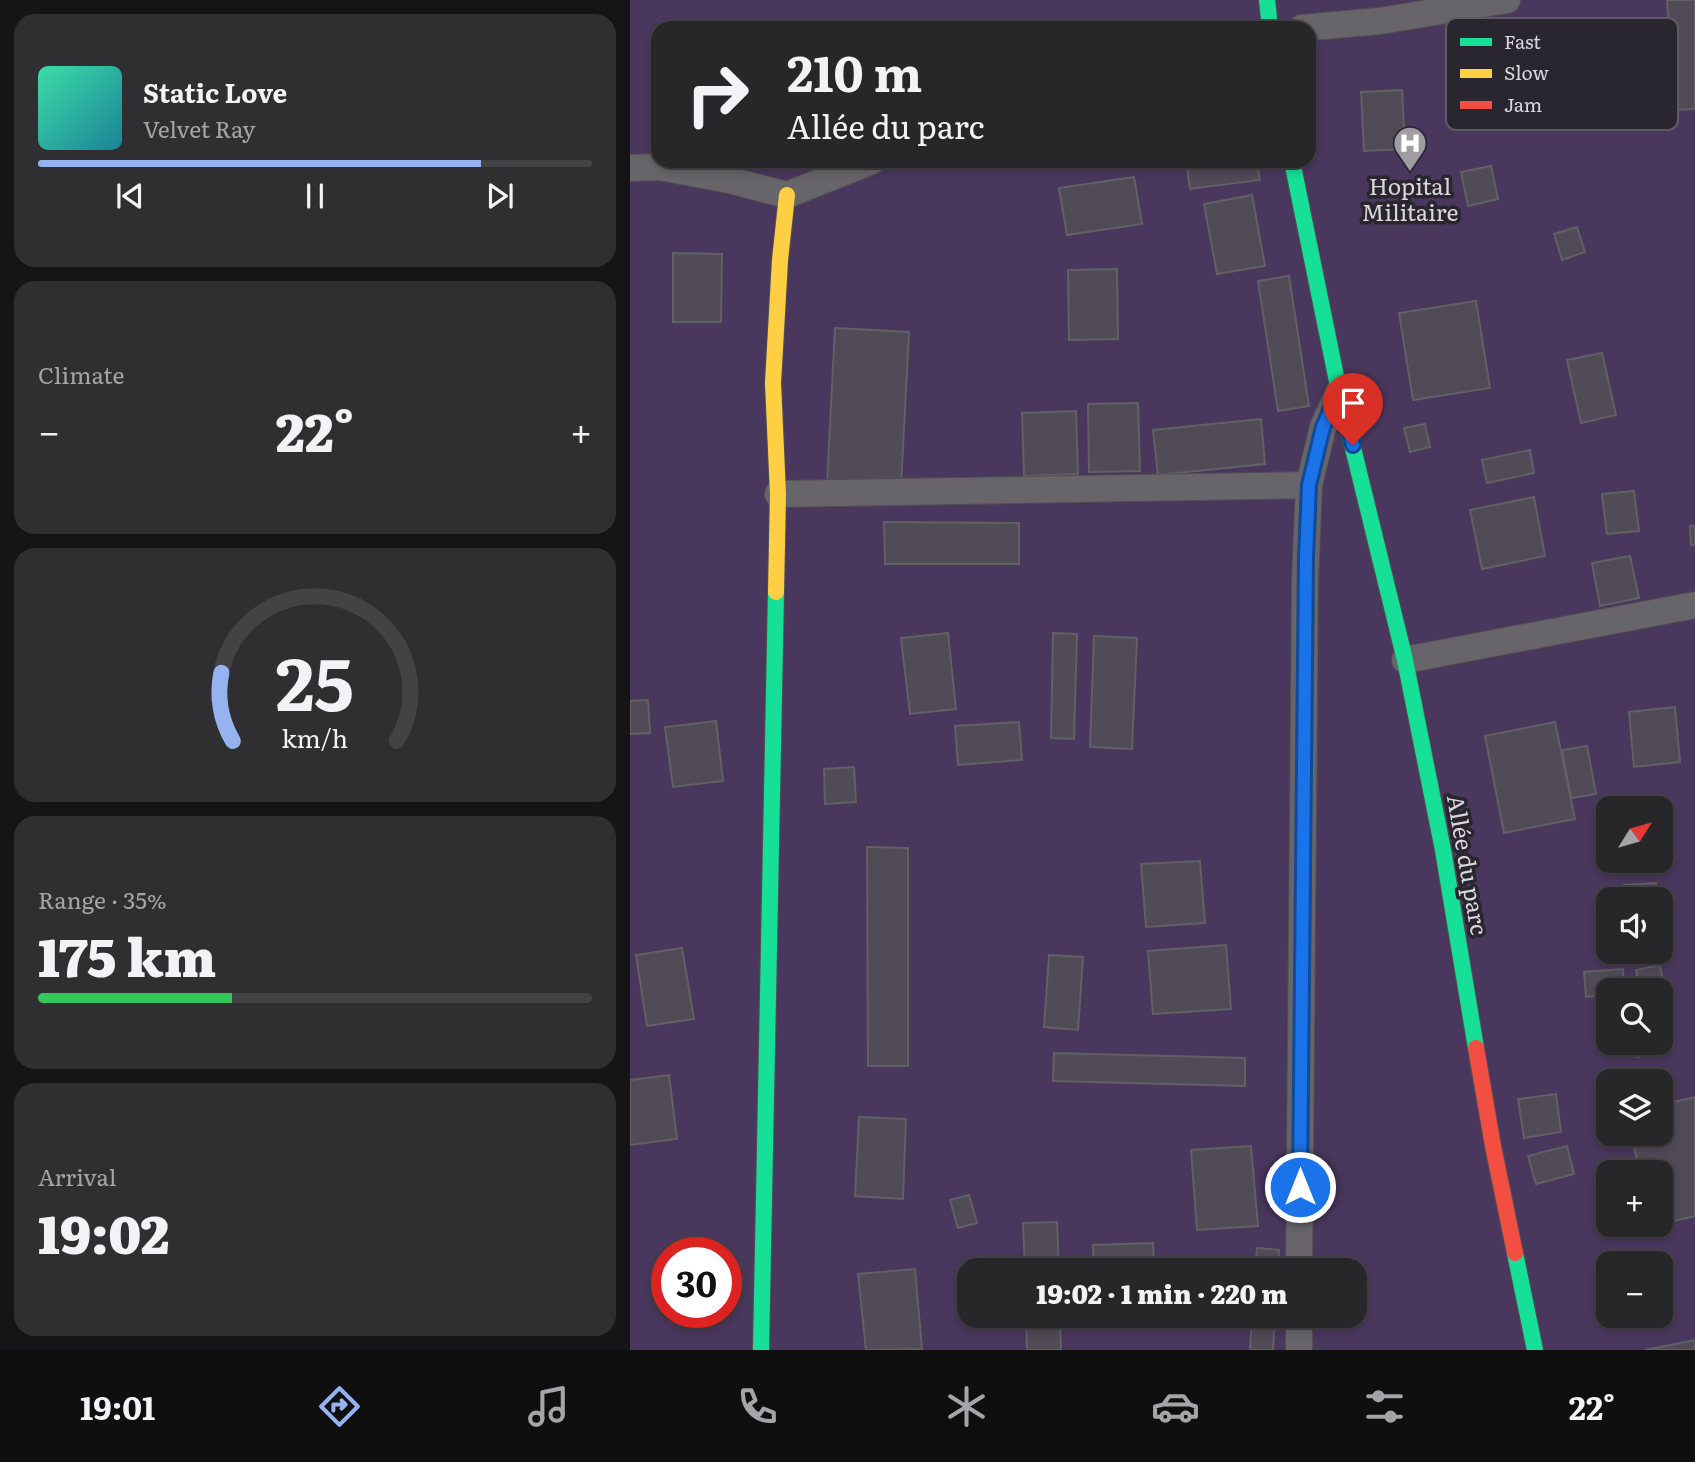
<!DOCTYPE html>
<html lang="en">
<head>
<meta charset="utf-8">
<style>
  :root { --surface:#272629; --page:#2f2e31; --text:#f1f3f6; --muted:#a4a5a8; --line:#434346; --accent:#95b2f1 }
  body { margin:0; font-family:Literata,serif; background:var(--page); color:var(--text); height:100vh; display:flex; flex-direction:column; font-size:26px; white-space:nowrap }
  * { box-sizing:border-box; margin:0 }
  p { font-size:23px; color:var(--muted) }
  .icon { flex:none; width:38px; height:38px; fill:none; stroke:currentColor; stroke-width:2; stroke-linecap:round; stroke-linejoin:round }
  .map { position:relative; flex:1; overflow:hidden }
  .panel { display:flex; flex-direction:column; gap:14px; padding:14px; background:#151517; width:630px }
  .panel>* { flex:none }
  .hud { position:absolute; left:21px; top:21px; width:665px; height:147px; border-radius:21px; box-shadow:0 4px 10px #0003,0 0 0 2px var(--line); background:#272629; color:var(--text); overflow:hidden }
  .needle { width:46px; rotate:53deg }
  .tools { position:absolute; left:966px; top:796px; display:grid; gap:14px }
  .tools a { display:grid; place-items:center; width:77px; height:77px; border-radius:14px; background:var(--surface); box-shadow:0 4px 10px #0003,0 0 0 2px var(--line); font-size:35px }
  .speed { position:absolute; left:21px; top:1237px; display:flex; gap:14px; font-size:35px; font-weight:700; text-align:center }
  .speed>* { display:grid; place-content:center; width:91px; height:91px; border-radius:50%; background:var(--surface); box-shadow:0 4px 10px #0003,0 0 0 2px var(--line); line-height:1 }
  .speed .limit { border:10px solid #d22; background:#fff; color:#111 }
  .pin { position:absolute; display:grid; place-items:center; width:60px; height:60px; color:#fff; margin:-72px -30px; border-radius:50% 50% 50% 0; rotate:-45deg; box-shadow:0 0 7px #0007 }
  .pin .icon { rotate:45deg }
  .me { position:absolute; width:77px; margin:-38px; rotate:0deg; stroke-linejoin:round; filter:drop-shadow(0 0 5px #0008) }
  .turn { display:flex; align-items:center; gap:24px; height:147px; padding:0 21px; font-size:32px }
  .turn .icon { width:91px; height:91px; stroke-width:2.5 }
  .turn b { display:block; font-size:49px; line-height:60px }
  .big { font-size:52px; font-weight:800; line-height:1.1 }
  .panel .card { flex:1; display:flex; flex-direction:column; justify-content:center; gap:10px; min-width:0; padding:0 24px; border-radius:21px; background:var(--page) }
  .panel .dial { align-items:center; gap:0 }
  .dial svg { height:182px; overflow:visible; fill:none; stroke:var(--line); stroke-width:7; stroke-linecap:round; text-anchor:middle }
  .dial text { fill:var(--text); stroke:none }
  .song { display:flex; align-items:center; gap:21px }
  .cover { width:84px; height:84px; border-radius:10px; background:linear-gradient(135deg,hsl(160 70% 55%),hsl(190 70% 35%)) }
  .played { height:7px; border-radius:4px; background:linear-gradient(90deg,var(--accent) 80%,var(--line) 80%) }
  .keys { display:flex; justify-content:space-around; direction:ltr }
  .heat { display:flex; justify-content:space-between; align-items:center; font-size:38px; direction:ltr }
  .charge { height:10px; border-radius:5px; background:linear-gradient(90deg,#34c759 35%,var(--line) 0) }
  .trip { position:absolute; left:327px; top:1258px; width:410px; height:70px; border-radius:21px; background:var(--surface); box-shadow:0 4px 10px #0003,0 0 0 2px var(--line); font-weight:800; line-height:70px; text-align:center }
  .dock { display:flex; height:112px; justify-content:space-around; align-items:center; background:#100f10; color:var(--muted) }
  .dock .icon { width:49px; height:49px }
  .dock .active { color:var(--accent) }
  .dock b { font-size:32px; color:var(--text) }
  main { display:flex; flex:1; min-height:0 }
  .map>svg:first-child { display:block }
</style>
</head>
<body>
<main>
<section class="panel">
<div class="card">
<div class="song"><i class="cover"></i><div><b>Static Love</b><p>Velvet Ray</p></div></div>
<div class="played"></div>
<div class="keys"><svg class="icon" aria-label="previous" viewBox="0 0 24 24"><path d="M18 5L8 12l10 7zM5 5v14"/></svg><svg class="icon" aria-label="pause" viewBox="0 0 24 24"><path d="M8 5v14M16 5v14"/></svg><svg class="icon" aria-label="next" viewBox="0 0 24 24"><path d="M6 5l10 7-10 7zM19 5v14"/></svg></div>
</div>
<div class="card"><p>Climate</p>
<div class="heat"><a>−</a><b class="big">22°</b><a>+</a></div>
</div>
<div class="card dial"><svg viewBox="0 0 100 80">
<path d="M14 69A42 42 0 1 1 86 69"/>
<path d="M14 69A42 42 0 0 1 9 39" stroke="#95b2f1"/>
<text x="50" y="56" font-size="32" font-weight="700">25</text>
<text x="50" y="72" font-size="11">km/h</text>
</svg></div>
<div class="card"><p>Range · 35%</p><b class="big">175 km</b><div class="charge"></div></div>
<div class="card"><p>Arrival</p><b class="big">19:02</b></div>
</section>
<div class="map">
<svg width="1065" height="1350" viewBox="0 0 1065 1350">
  <rect width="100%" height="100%" fill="#343237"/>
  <path fill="#4a375d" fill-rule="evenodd" d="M0 0H1065V1350H0ZM28 28H679V161H28ZM978 808H1031V861H978ZM978 900H1031V952H978ZM978 990H1031V1043H978ZM978 1082H1031V1134H978ZM978 1172H1031V1225H978ZM37 1253H96V1312H37ZM978 1264H1031V1316H978ZM340 1270H724V1316H340Z"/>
  <path fill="#514b57" stroke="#626064" stroke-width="2" d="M1037 0H1065V109L1046 110Z
    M772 90 775 149 734 151 731 92Z
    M612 161H627L630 180 560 189 557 168Z
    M861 166 868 199 838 206 831 172Z
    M504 177 512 224 437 235 429 188Z
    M622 195 635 266 587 274 574 204Z
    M947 227 955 252 932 260 924 234Z
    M43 253 92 254 91 322H43Z
    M487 269 488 339 439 340 438 270Z
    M659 276 679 406 648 411 628 281Z
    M846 301 860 388 783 400 769 313Z
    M205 328 279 332 271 487 197 483Z
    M972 353 986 415 951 423 937 360Z
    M508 403 510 471 459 472 458 404Z
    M446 411 448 474 394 476 392 413Z
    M631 419 635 464 528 475 523 430Z
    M795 424 800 447 780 452 774 428Z
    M900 450 904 473 857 483 852 460Z
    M1004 491 1009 531 977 534 972 494Z
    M904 497 915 556 852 569 840 510Z
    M254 522 389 523V564H255Z
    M1060 526H1065V545H1061Z
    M1000 556 1009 598 970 606 962 563Z
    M318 633 326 709 280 714 271 638Z
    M423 633 447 634 444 739 421 738Z
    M464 636 507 638 502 749 460 747Z
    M18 700 20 733 0 734V701Z
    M1045 707 1050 762 1004 767 999 712Z
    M86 721 93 781 43 787 35 727Z
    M389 722 392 760 328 765 325 726Z
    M925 722 945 819 874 833 855 736Z
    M957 746 966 794 941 798 932 750Z
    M224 767 226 802 195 804 194 769Z
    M237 847 278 848V1066H238Z
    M570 861 575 923 516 927 511 864Z
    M1026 883 1027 900H995L994 885Z
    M596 945 601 1009 523 1014 518 951Z
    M52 948 64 1019 17 1026 6 955Z
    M419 955 453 957 448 1030 414 1027Z
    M1030 965 1035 992 1010 990 1006 970Z
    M993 969 994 990H978V995L956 997 954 972Z
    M1031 1019 1044 1020 1042 1049 1028 1048 1029 1043H1031Z
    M1005 1043H1021L1023 1055 1007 1057Z
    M424 1053 615 1058V1086L423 1081Z
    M39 1075 47 1139 0 1145V1080Z
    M926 1094 931 1132 894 1138 888 1099Z
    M1065 1097V1216L1031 1224V1172H1010L1001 1134H1031V1105Z
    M229 1117 276 1119 273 1199 225 1196Z
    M621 1146 628 1226 567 1230 561 1150Z
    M937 1146 944 1174 906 1184 898 1156Z
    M339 1195 347 1223 328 1228 320 1200Z
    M427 1222 429 1270H395L393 1223Z
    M523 1243 524 1270H464L463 1245Z
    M627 1248 649 1250 648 1270H625Z
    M285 1269 292 1349 236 1350 228 1274Z
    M396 1316H430L431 1350H397Z
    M466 1316H526V1319L466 1321Z
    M622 1316H645L643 1350H620Z
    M1065 1340V1350H1015Z"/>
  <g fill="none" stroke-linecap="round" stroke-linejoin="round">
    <defs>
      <path id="street" d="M672 28 750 21 877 0
        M0 168 30 167 99 180 157 195 242 161
        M148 494 679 485
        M775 660 1065 605
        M669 1270 675 581 679 485 693 427 709 391
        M669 1350V1316"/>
      <path id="fast" d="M637 0 640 28
        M662 161 709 391 775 660 813 850 846 1048
        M885 1253 905 1350
        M131 1350 146 592"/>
      <path id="slow" d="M146 592 148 494 143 383 150 260 157 195"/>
      <path id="jam" d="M846 1048 863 1146 885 1253"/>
    </defs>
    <use href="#street" stroke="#524f54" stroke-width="28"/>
    <use href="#fast" stroke="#524f54" stroke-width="18"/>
    <use href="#slow" stroke="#524f54" stroke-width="18"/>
    <use href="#jam" stroke="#524f54" stroke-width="18"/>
    <use href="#street" stroke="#676569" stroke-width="26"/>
    <use href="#fast" stroke="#16e098" stroke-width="16"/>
    <use href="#slow" stroke="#ffcf43" stroke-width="16"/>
    <use href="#jam" stroke="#f24e42" stroke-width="16"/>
  </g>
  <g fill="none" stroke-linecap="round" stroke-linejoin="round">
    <defs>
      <path id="route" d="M670 1187 676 557 679 485 693 427 709 391 723 445"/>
    </defs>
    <use href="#route" stroke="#114b97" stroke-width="18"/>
    <use href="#route" stroke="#1a73e8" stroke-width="12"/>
  </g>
  <defs>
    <symbol id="hospital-pin" viewBox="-11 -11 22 30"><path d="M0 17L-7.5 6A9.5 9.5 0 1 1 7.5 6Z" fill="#9f9da2" stroke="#2a262f"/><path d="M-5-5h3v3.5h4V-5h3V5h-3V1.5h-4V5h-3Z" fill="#fff"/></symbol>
  </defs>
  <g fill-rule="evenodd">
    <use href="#hospital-pin" x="761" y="124" width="38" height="52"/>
  </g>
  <g text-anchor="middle" stroke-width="7" stroke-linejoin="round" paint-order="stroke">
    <g font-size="23" fill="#d9d6dc" stroke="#2a262f">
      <text x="780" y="195">Hopital<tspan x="780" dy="26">Militaire</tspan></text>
    </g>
    <g font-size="23" fill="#d9d6dc" stroke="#2a262f">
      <text transform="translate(837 865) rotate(80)" y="8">Allée du parc</text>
    </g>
  </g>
  <rect x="816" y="18" width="232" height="112" rx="10" fill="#2a262f" stroke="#5f5b63" stroke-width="2"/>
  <rect x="830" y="38" width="32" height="8" fill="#16e098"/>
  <rect x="830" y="69" width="32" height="9" fill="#ffcf43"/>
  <rect x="830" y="101" width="32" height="8" fill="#f24e42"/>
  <g font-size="19" fill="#d9d6dc">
    <text x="874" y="49">Fast</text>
    <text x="874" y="80">Slow</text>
    <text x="874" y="112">Jam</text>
  </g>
</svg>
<div class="tools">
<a><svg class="needle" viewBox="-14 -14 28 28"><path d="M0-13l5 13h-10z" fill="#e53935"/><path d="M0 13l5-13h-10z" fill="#a4a5a8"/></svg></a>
<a><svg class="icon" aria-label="sound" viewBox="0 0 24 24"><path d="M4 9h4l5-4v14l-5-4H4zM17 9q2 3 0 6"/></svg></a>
<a><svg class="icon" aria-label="search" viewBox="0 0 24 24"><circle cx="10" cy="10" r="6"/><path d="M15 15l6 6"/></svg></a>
<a><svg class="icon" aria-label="layers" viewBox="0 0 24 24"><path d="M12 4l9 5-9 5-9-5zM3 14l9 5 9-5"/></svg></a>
<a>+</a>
<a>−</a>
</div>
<div class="speed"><div class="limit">30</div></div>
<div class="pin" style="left:723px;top:445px;background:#d93025"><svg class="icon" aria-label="arrive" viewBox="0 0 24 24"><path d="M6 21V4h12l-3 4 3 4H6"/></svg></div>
<svg class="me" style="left:670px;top:1187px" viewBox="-20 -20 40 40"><circle r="17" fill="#1a73e8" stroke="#fff" stroke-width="3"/><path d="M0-11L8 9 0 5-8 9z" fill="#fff"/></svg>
<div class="trip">19:02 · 1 min · 220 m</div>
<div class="hud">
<div class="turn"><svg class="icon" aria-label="right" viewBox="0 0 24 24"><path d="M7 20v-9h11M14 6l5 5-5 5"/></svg><div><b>210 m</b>Allée du parc</div></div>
</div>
</div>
</main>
<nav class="dock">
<b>19:01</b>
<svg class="icon active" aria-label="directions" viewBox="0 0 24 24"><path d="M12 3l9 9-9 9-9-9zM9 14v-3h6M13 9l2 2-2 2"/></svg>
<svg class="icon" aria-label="music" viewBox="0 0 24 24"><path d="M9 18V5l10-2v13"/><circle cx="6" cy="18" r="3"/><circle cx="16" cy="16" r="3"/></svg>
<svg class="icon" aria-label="phone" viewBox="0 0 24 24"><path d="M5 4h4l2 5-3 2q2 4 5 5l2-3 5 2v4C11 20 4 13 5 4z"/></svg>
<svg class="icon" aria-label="climate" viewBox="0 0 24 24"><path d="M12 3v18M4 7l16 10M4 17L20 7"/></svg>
<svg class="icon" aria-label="car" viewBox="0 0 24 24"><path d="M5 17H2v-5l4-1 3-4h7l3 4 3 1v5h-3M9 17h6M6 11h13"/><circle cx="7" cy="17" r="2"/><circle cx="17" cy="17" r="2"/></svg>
<svg class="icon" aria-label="filters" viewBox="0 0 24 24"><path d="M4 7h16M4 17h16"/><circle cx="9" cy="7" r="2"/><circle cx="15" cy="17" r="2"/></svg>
<b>22°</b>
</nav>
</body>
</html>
